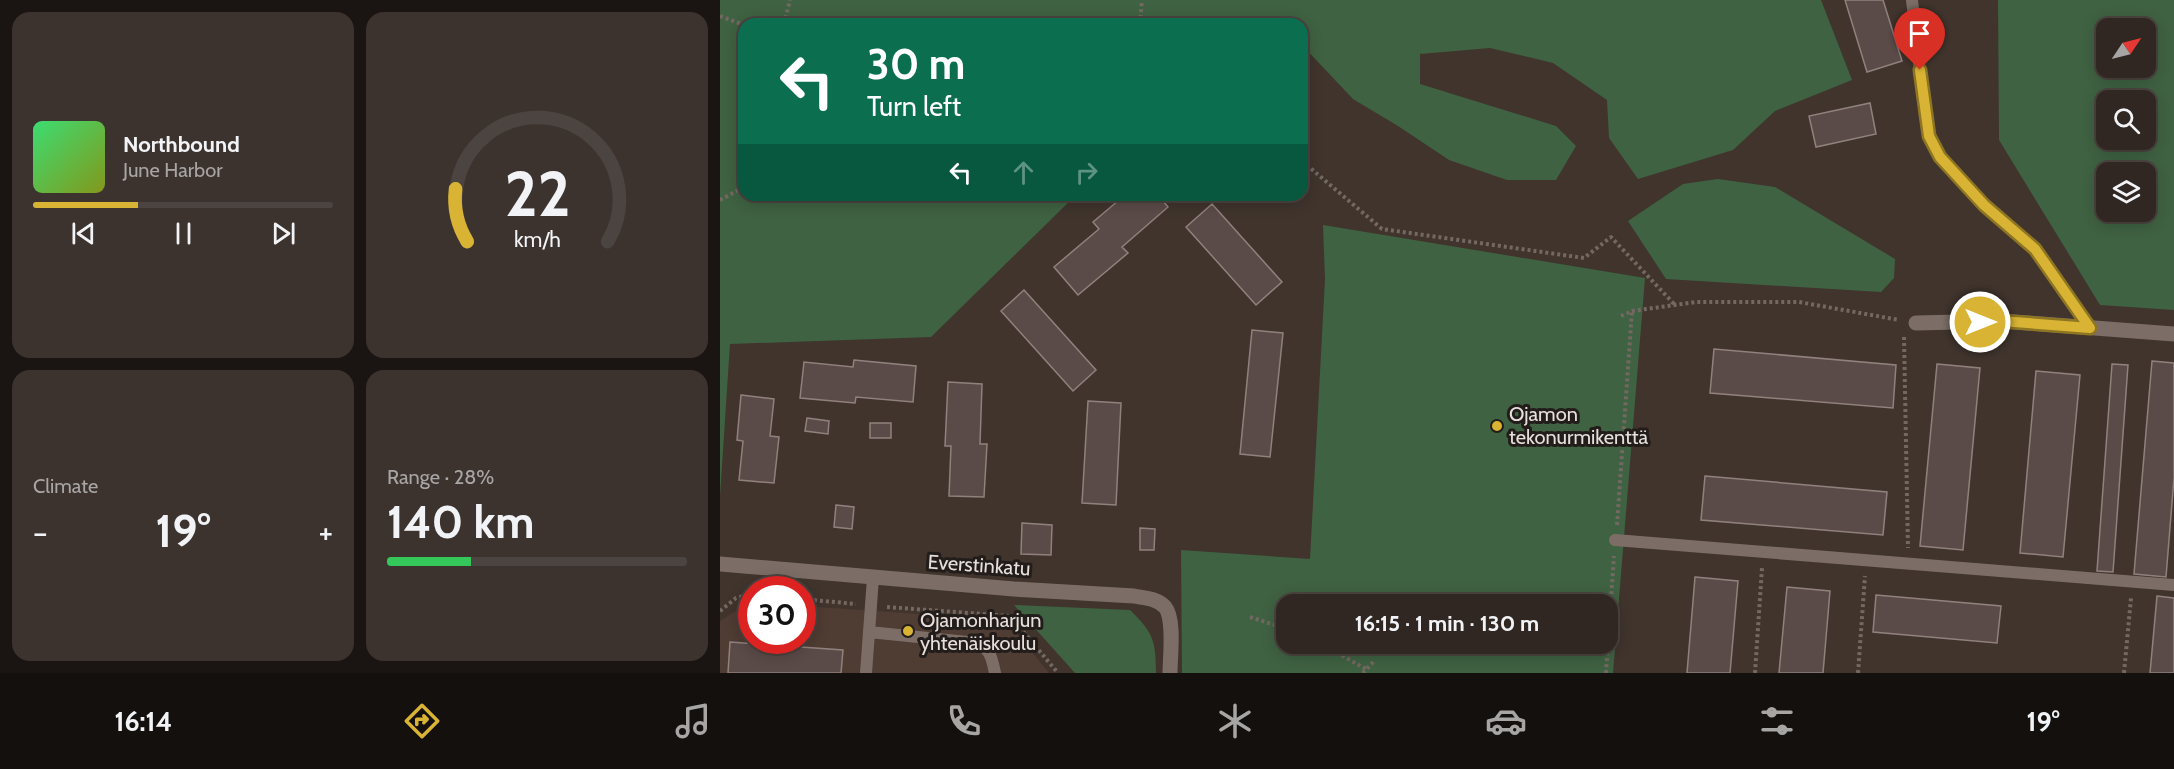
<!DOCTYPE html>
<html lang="en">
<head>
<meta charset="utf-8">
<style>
  :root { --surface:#302722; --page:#3c332f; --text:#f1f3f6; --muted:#a8a5a5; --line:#4b4440; --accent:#d9b434 }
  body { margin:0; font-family:Cabin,sans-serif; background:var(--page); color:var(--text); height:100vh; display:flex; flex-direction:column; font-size:22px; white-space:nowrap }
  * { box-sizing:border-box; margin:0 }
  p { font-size:20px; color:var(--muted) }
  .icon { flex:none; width:33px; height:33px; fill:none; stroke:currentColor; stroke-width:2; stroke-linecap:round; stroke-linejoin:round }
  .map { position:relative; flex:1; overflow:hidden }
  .panel { display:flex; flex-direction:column; gap:12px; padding:12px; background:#1a1513; width:720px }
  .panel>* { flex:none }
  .hud { position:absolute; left:18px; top:18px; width:570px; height:183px; border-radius:18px; box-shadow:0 3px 15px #0003,0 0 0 2px var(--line); background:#0b6e4f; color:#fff; overflow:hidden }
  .needle { width:39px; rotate:55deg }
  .fabs { position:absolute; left:1376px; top:18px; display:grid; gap:12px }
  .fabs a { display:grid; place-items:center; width:60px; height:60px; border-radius:12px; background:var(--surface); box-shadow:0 3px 15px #0003,0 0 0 2px var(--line); font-size:30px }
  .speed { position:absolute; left:18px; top:576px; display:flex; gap:12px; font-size:30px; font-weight:700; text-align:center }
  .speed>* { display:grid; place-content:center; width:78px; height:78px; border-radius:50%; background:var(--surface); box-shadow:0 3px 15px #0003,0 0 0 2px var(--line); line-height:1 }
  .speed .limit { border:9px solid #d22; background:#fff; color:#111 }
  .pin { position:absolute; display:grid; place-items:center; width:51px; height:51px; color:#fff; margin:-62px -26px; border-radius:50% 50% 50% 0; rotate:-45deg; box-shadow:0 0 6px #0007 }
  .pin .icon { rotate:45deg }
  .me { position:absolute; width:66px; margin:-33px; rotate:90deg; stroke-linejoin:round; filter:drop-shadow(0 0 4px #0008) }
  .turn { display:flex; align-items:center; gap:21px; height:126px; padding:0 30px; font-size:27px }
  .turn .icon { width:78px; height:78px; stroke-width:2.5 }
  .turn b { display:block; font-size:42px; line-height:51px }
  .lanes { display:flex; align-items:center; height:57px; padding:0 30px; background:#0003; justify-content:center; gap:30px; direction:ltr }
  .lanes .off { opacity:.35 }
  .big { font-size:45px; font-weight:800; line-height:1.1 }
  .panel .tile { flex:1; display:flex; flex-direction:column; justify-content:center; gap:9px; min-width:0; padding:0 21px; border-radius:18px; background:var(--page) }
  .panel .dial { align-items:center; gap:0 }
  .dial svg { height:156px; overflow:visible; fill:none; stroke:var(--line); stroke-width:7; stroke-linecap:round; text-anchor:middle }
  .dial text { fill:var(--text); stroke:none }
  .song { display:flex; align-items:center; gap:18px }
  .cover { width:72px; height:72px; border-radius:9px; background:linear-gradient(135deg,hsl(140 70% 55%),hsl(70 70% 35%)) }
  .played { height:6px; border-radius:3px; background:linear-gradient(90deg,var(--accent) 35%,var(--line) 35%) }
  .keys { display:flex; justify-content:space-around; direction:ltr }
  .heat { display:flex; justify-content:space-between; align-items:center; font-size:33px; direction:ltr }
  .charge { height:9px; border-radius:4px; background:linear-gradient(90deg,#34c759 28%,var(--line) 0) }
  .panel .tiles { flex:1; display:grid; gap:12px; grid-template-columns:repeat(2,1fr) }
  .trip { position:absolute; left:556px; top:594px; width:342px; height:60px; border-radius:18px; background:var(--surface); box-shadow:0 3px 15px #0003,0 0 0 2px var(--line); font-weight:800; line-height:60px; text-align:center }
  .dock { display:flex; height:96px; justify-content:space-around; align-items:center; background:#13100e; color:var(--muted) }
  .dock .icon { width:42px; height:42px }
  .dock .selected { color:var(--accent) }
  .dock b { font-size:27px; color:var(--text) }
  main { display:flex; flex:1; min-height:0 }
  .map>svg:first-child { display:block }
</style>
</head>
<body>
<main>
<section class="panel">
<div class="tiles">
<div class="tile">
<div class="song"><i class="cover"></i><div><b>Northbound</b><p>June Harbor</p></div></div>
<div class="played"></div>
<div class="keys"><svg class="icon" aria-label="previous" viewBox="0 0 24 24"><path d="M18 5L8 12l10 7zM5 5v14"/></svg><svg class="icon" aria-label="pause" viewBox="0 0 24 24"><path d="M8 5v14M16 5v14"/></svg><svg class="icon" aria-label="next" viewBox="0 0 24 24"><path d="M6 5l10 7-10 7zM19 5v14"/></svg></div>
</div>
<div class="tile dial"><svg viewBox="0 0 100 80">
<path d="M14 69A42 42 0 1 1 86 69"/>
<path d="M14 69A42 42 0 0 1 8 42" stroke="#d9b434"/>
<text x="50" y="56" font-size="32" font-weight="700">22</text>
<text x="50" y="72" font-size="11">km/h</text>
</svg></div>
<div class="tile"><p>Climate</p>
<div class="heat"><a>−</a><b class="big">19°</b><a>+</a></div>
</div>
<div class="tile"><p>Range · 28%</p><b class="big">140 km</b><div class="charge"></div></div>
</div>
</section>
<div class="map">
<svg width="1454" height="673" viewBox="0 0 1454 673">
  <rect width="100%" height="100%" fill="#40342d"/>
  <path fill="#4f3c33" d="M30 602H31L32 640H82L83 606 286 620 329 673H0V621Z"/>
  <path fill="#3f6242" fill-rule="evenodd" d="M0 0H1101L1132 80 1055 111 1013 150 918 179 889 138 887 100 833 63 770 48 700 54V84L836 126 856 146 836 180H787L729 160 678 126 633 99 582 45V24H24V195H356L211 337 10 344 0 496Z
    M1278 0H1454V310L1380 305 1279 140ZM1425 28V68H1386V28ZM1425 100V140H1386V100ZM1425 172V212H1386V172Z
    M998 179 1055 187 1175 259 1174 278 1161 292 946 279 908 221 963 184Z
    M603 225 925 278 893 673H462L461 550 590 559 605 279ZM567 604H888V644H567Z
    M294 605 410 610C433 632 436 641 436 673H355Z"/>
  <path fill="#5a4b48" stroke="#91817e" stroke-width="1.5" d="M1125 0H1163L1182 61 1147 72Z
    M1150 103 1156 134 1096 147 1089 116Z
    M405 195H438L448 207 402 247 408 253 358 295 334 267 379 229 373 222Z
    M492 204 562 282 536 305 466 227Z
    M304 290 376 370 353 391 281 311Z
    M532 330 563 333 550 457 520 454Z
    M994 349 1176 365 1173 408 990 393Z
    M134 360 196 366 193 402 136 397 135 403 80 398 84 362 133 367Z
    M1432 361 1454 363V478L1446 577 1414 574Z
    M1217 364 1260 368 1243 550 1200 546Z
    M1392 364 1408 365 1393 572 1377 571Z
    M1316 371 1360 375 1343 557 1300 553Z
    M228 382 262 384 260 444H267L264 497 229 496 231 446H225Z
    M21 395 54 399 50 436 59 437 54 483 19 480 23 441 17 440Z
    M368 401 401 403 396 505 362 503Z
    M87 418 109 421 108 434 85 431Z
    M150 423H171V438H150Z
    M985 476 1167 492 1163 535 981 520Z
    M116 505 134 507 132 529 114 527Z
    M302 523 332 525 331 555 301 554Z
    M420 528 435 529 434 550H420Z
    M975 577 1018 581 1010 673H967Z
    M1067 587 1110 591 1103 673H1059Z
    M1156 595 1281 606 1277 643 1153 632Z
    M1437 596 1454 598V673H1430Z
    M10 642 123 650 121 673H8Z"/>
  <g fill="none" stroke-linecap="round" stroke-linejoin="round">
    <path stroke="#736862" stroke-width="4" stroke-dasharray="3 3" stroke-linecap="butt" d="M0 16 24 25
      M64 24 70 0
      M195 24H206
      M420 24 422 0
      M582 161 662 229 864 258 891 237 955 305
      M0 200 24 187
      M901 316 912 311 976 302H1079L1179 320
      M1184 337 1188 548
      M897 525 912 311
      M82 599 136 604
      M167 607 290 616 338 673
      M0 611 16 598 32 594
      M530 617 567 629
      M888 642 894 556
      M601 644 646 669
      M643 673 655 660
      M886 673 888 644
      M1035 673 1042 568
      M1138 673 1145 576
      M1404 673 1411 598"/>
    <path stroke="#7c6e67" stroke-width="12" d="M1192 0 1205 116 1209 136 1220 157 1264 205 1315 249 1370 328
      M895 540 1454 585
      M149 632 257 643C271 650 272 659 275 673
      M146 673 153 578"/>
    <path stroke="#7c6e67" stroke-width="15" d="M1196 323 1281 321 1454 334
      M0 564 294 589 414 596C424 598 437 598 445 607 455 619 450 657 450 673"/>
  </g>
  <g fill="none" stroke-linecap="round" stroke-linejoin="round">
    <defs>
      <path id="route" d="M1200 70 1209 136 1220 157 1264 205 1315 249 1370 328 1281 321 1260 322"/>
    </defs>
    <use href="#route" stroke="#8d7522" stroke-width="15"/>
    <use href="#route" stroke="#d9b434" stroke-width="10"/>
  </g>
  <g fill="#d9b434" stroke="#221d1a" stroke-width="2">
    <circle cx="777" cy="426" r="6"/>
    <circle cx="188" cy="631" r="6"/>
  </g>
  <g text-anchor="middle" stroke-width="6" stroke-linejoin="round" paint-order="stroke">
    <g font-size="20" fill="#e7dfdb" stroke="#221d1a" text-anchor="start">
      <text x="789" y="421">Ojamon<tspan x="789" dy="23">tekonurmikenttä</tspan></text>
      <text x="200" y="627">Ojamonharjun<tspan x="200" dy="23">yhtenäiskoulu</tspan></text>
    </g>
    <g font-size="20" fill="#e7dfdb" stroke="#221d1a">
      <text transform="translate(259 565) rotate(4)" y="7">Everstinkatu</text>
    </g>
  </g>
</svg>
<div class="fabs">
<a><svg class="needle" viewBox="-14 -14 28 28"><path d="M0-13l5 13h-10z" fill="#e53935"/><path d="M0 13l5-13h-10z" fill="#a8a5a5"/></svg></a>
<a><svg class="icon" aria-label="search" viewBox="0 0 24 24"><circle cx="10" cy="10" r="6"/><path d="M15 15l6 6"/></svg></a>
<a><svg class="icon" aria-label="layers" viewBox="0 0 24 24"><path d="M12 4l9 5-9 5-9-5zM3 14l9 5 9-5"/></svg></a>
</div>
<div class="speed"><div class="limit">30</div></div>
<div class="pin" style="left:1200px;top:70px;background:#d93025"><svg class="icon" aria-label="arrive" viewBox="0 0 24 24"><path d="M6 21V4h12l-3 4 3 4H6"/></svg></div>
<svg class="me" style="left:1260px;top:322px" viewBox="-20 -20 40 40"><circle r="17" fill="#d9b434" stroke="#fff" stroke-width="3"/><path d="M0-11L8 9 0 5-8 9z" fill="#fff"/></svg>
<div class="trip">16:15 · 1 min · 130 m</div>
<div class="hud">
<div class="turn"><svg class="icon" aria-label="left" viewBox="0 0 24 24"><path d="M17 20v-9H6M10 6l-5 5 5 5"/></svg><div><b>30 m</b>Turn left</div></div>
<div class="lanes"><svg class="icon" aria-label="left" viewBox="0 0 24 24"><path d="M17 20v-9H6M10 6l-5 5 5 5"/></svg><svg class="icon off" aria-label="ahead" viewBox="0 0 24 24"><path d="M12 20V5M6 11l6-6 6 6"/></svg><svg class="icon off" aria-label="right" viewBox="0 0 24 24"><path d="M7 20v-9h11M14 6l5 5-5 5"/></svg></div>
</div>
</div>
</main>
<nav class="dock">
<b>16:14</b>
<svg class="icon selected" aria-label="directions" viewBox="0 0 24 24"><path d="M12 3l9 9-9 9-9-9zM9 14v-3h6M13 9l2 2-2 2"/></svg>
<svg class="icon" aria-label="music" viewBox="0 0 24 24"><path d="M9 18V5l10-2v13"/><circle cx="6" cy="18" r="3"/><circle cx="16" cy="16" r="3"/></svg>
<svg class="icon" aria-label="phone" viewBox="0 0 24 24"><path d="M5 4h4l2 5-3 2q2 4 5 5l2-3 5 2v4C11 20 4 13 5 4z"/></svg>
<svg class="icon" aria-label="climate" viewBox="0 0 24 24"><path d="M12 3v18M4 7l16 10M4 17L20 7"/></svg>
<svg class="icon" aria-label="car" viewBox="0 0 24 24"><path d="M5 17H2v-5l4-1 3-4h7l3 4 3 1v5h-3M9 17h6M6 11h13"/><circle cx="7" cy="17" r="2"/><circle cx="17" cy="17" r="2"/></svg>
<svg class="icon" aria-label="filters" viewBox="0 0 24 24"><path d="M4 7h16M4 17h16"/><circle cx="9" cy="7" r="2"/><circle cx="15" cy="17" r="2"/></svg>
<b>19°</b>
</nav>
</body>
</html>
